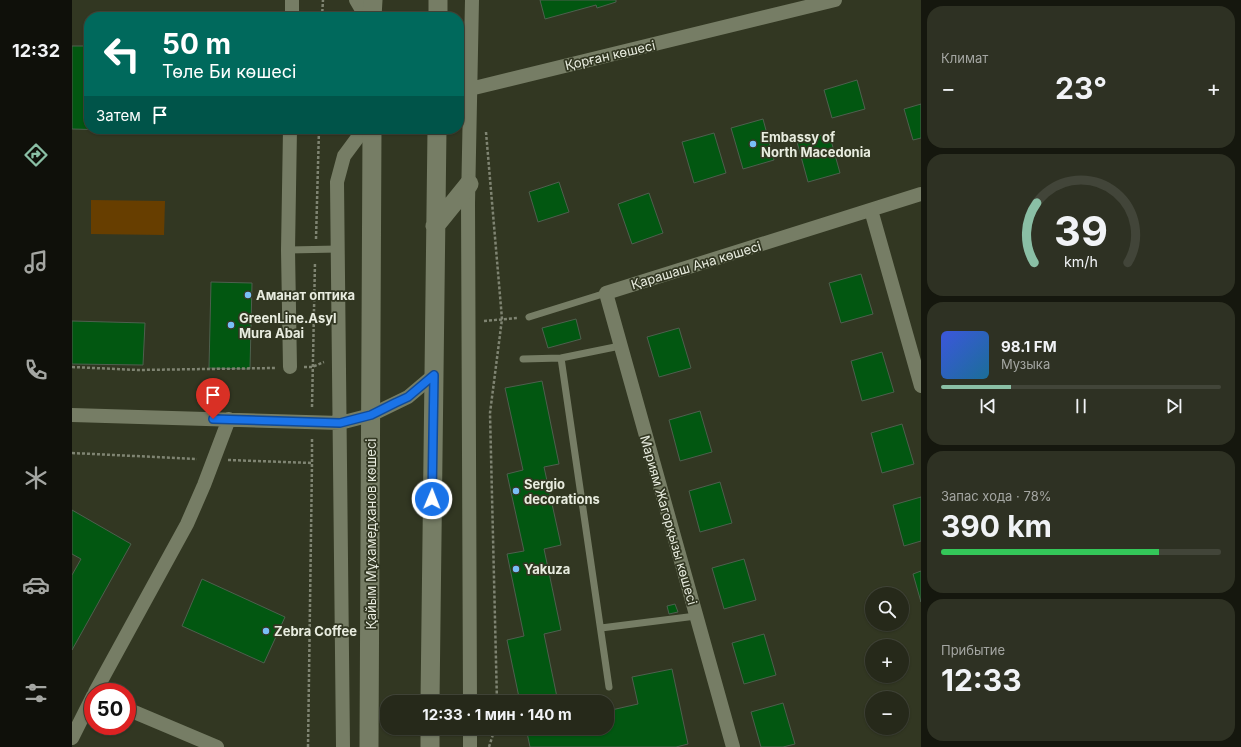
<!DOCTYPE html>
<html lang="ru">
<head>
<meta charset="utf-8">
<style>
  :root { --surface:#26291a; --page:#2e3123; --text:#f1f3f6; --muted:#a4a6a2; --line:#424539; --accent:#8abfa5 }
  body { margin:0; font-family:Inter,sans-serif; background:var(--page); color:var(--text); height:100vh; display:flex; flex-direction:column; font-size:15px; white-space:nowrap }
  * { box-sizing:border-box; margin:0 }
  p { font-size:13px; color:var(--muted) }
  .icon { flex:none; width:22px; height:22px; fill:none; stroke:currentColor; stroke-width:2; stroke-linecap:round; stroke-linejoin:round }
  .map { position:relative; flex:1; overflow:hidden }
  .panel { display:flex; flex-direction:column; gap:6px; padding:6px; background:#15170e; width:320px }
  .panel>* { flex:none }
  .guide { position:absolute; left:12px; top:12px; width:380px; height:122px; border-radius:16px; box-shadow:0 1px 3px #0004,0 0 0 1px var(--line); background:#00695c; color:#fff; overflow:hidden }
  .fabs { position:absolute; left:793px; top:587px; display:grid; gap:8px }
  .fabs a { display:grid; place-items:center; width:44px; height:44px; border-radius:50%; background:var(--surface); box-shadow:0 1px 3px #0004,0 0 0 1px var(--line); font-size:20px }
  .speed { position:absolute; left:12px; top:683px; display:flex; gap:8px; font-size:20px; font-weight:700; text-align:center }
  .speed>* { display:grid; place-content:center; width:52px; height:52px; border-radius:50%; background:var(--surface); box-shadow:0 1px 3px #0004,0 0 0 1px var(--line); line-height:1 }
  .speed .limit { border:6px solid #d22; background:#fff; color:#111 }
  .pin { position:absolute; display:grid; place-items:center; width:34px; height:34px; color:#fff; margin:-41px -17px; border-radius:50% 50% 50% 0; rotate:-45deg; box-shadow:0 0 4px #0007 }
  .pin .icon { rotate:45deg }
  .me { position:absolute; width:44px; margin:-22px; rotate:1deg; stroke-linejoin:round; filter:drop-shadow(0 0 3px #0008) }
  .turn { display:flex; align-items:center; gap:14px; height:84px; padding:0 12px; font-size:18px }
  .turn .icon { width:52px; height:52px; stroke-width:2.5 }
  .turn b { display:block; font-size:28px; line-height:34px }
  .then { display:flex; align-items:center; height:38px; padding:0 12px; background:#0003; gap:8px; font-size:15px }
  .big { font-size:30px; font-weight:700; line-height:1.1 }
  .panel .card { flex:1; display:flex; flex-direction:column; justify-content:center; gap:6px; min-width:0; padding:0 14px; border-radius:16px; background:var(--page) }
  .panel .dial { align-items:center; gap:0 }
  .dial svg { height:104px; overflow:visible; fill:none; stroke:var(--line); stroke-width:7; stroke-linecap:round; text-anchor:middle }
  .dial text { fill:var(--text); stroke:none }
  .song { display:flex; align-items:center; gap:12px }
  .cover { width:48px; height:48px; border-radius:6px; background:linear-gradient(135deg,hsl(230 70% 55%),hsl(200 70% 35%)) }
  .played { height:4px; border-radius:2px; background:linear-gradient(90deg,var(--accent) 25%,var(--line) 25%) }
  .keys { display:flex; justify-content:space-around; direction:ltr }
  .heat { display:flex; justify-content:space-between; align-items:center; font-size:22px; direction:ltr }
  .charge { height:6px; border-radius:3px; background:linear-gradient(90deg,#34c759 78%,var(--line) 0) }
  .trip { position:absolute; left:308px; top:695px; width:234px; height:40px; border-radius:16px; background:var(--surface); box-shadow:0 1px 3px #0004,0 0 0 1px var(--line); font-weight:700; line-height:40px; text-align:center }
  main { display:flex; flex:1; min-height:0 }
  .menu { display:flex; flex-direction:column; width:72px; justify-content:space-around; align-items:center; background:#0f100a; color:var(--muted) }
  .menu .icon { width:28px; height:28px }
  .menu .active { color:var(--accent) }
  .menu b { font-size:18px; color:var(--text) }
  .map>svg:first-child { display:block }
</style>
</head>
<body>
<main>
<nav class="menu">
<b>12:32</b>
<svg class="icon active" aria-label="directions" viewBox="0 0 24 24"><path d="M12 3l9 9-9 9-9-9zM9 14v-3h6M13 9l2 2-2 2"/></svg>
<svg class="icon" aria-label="music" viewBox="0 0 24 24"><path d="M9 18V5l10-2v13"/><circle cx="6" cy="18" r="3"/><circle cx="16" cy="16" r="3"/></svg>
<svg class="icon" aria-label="phone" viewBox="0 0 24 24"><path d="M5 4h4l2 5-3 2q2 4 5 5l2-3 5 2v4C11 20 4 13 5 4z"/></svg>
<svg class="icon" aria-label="climate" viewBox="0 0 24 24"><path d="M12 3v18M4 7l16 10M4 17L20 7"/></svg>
<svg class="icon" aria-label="car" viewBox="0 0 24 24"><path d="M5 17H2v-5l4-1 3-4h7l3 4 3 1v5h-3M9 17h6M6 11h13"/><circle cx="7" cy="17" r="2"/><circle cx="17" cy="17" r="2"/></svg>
<svg class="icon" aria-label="filters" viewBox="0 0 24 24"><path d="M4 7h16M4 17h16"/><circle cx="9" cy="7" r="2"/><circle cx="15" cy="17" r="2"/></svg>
</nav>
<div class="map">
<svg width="849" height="747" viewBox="0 0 849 747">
  <rect width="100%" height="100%" fill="#323722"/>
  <path fill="#673e00" d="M19 200 93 201 92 235 19 234Z"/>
  <path fill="#025711" stroke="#4e5f4e" d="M468 0H544V2L525 8 524 5 473 19Z
    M0 46H17V129L38 130 0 129Z
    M785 80 793 109 760 118 752 90Z
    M849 104V138L841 140 832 109Z
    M691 119 702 160 671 169 659 128Z
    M642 133 654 173 622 183 610 142Z
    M757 133 768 173 736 182 725 142Z
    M487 182 497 212 466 222 457 192Z
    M577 193 591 233 560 244 546 204Z
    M789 274 801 314 769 323 757 283Z
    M139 282 180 283 178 369 137 368Z
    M504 319 509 339 476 348 470 328Z
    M0 321 73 323 71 365 0 364Z
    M607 328 619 368 587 377 575 337Z
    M810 352 822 392 790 401 779 361Z
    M470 381 487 464 472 467 489 545 472 549 489 630 472 634 486 702H448L435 640 452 636 435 554 452 551 435 474 451 470 433 388Z
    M628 411 640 452 608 461 597 420Z
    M830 424 842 464 810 473 799 433Z
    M648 482 660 523 628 532 617 491Z
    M849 497V541L832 546 821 505Z
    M0 510 59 544 0 650V575L9 559 0 554Z
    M672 559 684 600 652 609 640 568Z
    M849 571V602L841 574Z
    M130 579 213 617 192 663 110 626Z
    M603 604 606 612 597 614 595 606Z
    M692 634 704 675 672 684 660 643Z
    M600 669 616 744 604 747H458L454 728H535V711L566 704 560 677Z
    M711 703 723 744 711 747H689L679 712Z"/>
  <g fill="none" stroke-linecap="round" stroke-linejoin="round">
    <path stroke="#7f8472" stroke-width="2.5" stroke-dasharray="3 2" stroke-linecap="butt" d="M250 17 251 0
      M414 132 430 319 418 413 425 702
      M244 239 247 129
      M412 321 446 318
      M0 367 66 370 203 368
      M232 367H240L252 362
      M240 407 243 262
      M0 453 125 459
      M156 460 240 463V438
      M236 747 240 463
      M417 747 423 728"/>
    <path stroke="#767d65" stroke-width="7" d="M216 250 266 249
      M457 317 534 293
      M489 358 537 687
      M451 359 489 358 548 346
      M529 628 624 616"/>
    <path stroke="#767d65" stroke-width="14" d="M284 0 294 17
      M220 17V0
      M398 89 763 0
      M218 129 216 250 218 367
      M799 210 849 386
      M0 415 268 423 299 415 336 397 362 375
      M23 692 115 524 132 485 157 419
      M398 702 396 203 400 0
      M55 709 145 747
      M398 728V747
      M0 738 21 696
      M271 747 265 182 272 156 292 129
      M661 747 534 293 849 194"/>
    <path stroke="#767d65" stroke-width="19" d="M300 17 301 0
      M366 17V0
      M363 226 397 184
      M358 702 365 129
      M297 747 300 129
      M358 747V728"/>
  </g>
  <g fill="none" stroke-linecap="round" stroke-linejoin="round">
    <defs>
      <path id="route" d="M141 419 268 423 299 415 323 403 336 397 362 375 360 499"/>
    </defs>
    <use href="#route" stroke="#114b97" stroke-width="10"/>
    <use href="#route" stroke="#1a73e8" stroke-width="7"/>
  </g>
  <g fill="#79bff8" stroke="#323722" stroke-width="1.5">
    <circle cx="681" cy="144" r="4"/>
    <circle cx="176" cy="295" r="4"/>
    <circle cx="159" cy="325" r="4"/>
    <circle cx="444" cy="491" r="4"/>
    <circle cx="444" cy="569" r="4"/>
    <circle cx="194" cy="631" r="4"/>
  </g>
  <g text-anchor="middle" stroke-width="3.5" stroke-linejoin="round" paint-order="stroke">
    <g font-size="13" fill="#e8ecdf" stroke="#323722">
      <text transform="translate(538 55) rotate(-13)" y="5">Қорған көшесі</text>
      <text transform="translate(624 265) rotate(-17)" y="5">Қарашаш Ана көшесі</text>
      <text transform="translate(597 520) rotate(74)" y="5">Мариям Жагорқызы көшесі</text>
      <text transform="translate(299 534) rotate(-90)" y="5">Қайым Мұхамедханов көшесі</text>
    </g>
    <g font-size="13" font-weight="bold" fill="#e8ecdf" stroke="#323722" text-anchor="start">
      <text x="689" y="142">Embassy of<tspan x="689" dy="15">North Macedonia</tspan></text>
      <text x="184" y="300">Аманат оптика</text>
      <text x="167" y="323">GreenLine.Asyl<tspan x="167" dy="15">Mura Abai</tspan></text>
      <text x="452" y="489">Sergio<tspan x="452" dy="15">decorations</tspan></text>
      <text x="452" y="574">Yakuza</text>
      <text x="202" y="636">Zebra Coffee</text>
    </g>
  </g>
</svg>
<div class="fabs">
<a><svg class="icon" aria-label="search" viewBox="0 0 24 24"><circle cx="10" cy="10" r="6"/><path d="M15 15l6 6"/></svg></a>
<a>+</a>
<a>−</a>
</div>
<div class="speed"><div class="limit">50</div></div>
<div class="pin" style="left:141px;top:419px;background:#d93025"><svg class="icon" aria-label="arrive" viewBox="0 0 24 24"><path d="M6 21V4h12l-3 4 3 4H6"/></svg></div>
<svg class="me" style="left:360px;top:499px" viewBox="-20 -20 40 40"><circle r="17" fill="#1a73e8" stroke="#fff" stroke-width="3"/><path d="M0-11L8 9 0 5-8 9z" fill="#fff"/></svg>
<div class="trip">12:33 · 1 мин · 140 m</div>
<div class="guide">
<div class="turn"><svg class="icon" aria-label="left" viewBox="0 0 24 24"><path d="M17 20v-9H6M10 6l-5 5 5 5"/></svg><div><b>50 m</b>Төле Би көшесі</div></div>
<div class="then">Затем<svg class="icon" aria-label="arrive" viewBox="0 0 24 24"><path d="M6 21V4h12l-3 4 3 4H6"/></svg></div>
</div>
</div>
<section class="panel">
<div class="card"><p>Климат</p>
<div class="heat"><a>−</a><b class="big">23°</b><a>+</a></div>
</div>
<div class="card dial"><svg viewBox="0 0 100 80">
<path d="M14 69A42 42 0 1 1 86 69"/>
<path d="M14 69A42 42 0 0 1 16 23" stroke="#8abfa5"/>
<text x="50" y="56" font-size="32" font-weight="700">39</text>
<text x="50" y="72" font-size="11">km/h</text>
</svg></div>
<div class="card">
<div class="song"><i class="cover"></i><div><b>98.1 FM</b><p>Музыка</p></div></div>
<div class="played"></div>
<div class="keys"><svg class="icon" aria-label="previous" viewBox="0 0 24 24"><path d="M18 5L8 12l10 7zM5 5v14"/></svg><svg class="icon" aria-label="pause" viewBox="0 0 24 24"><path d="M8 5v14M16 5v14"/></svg><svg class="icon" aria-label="next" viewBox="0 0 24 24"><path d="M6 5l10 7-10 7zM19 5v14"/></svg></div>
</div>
<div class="card"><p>Запас хода · 78%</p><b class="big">390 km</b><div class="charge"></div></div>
<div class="card"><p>Прибытие</p><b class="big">12:33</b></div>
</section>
</main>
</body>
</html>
